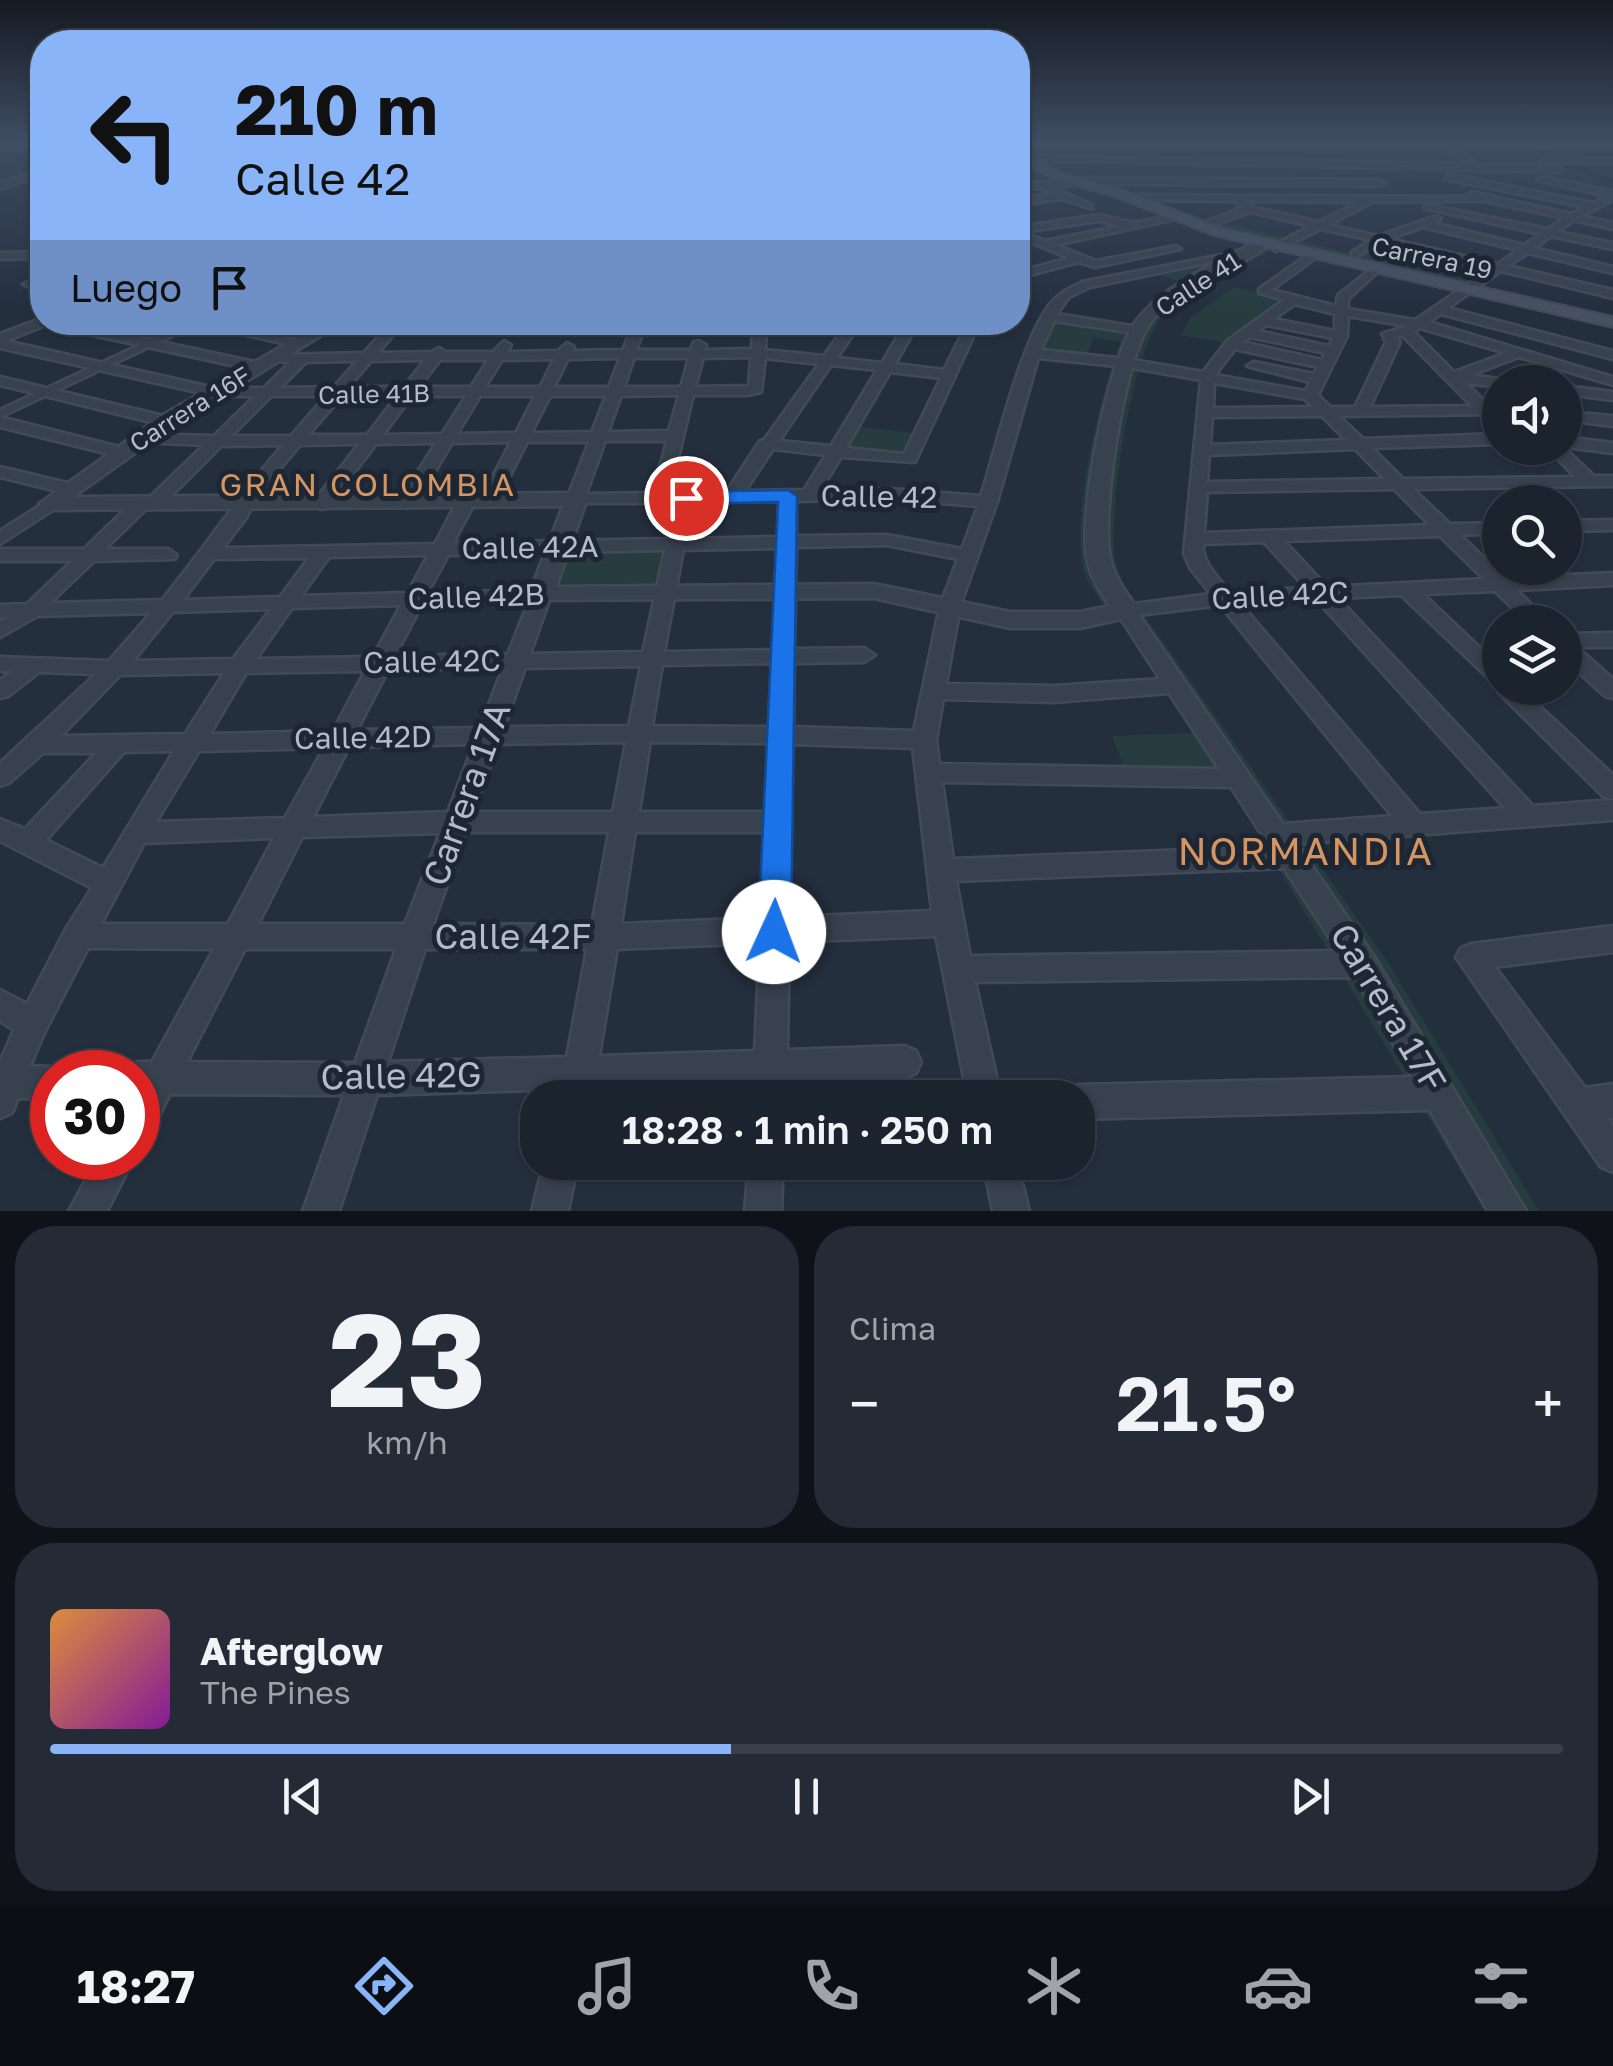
<!DOCTYPE html>
<html lang="es">
<head>
<meta charset="utf-8">
<style>
  :root { --surface:#1b232e; --page:#242b36; --text:#f1f3f6; --muted:#a0a4aa; --line:#39404a; --accent:#8ab4f8 }
  body { margin:0; font-family:"Golos Text",sans-serif; background:var(--page); color:var(--text); height:100vh; display:flex; flex-direction:column; font-size:38px; white-space:nowrap }
  * { box-sizing:border-box; margin:0 }
  p { font-size:32px; color:var(--muted) }
  .icon { flex:none; width:55px; height:55px; fill:none; stroke:currentColor; stroke-width:2; stroke-linecap:round; stroke-linejoin:round }
  .map { position:relative; height:1211px; overflow:hidden }
  .drawer { display:flex; flex-direction:column; gap:15px; padding:15px; background:#0f1319; flex:1 }
  .drawer>* { flex:none }
  .hud { position:absolute; left:30px; top:30px; width:1000px; height:305px; border-radius:40px; box-shadow:0 2px 8px #0004,0 0 0 2px var(--line); background:#8ab4f8; color:#111; overflow:hidden }
  .buttons { position:absolute; left:1482px; top:365px; display:grid; gap:20px }
  .buttons a { display:grid; place-items:center; width:100px; height:100px; border-radius:50%; background:var(--surface); box-shadow:0 2px 8px #0004,0 0 0 2px var(--line); font-size:50px }
  .speed { position:absolute; left:30px; top:1050px; display:flex; gap:20px; font-size:50px; font-weight:700; text-align:center }
  .speed>* { display:grid; place-content:center; width:130px; height:130px; border-radius:50%; background:var(--surface); box-shadow:0 2px 8px #0004,0 0 0 2px var(--line); line-height:1 }
  .speed .limit { border:15px solid #d22; background:#fff; color:#111 }
  .pin { position:absolute; display:grid; place-items:center; width:85px; height:85px; color:#fff; margin:-42px; border:5px solid #fff; border-radius:50%; box-shadow:0 2px 10px #0007 }
  .me { position:absolute; width:110px; margin:-55px; rotate:2deg; stroke-linejoin:round; filter:drop-shadow(0 0 8px #0008) }
  .turn { display:flex; align-items:center; gap:35px; height:210px; padding:0 40px; font-size:45px }
  .turn .icon { width:130px; height:130px; stroke-width:2.5 }
  .turn b { display:block; font-size:70px; line-height:85px }
  .then { display:flex; align-items:center; height:95px; padding:0 40px; background:#0003; gap:20px; font-size:38px }
  .big { font-size:75px; font-weight:600; line-height:1.1 }
  .drawer .tile { flex:1; display:flex; flex-direction:column; justify-content:center; gap:15px; min-width:0; padding:0 35px; border-radius:40px; background:var(--page) }
  .drawer .dial { align-items:center; gap:0 }
  .dial b { font-size:130px; line-height:1 }
  .song { display:flex; align-items:center; gap:30px }
  .cover { width:120px; height:120px; border-radius:15px; background:linear-gradient(135deg,hsl(30 70% 55%),hsl(290 70% 35%)) }
  .played { height:10px; border-radius:5px; background:linear-gradient(90deg,var(--accent) 45%,var(--line) 45%) }
  .keys { display:flex; justify-content:space-around; direction:ltr }
  .heat { display:flex; justify-content:space-between; align-items:center; font-size:55px; direction:ltr }
  .drawer .tiles { flex:1; display:grid; gap:15px; grid-template-columns:1fr 1fr }
  .tile:last-child { grid-column:span 2 }
  .trip { position:absolute; left:520px; top:1080px; width:575px; height:100px; border-radius:40px; background:var(--surface); box-shadow:0 2px 8px #0004,0 0 0 2px var(--line); font-weight:600; line-height:100px; text-align:center }
  .dock { display:flex; height:160px; justify-content:space-around; align-items:center; background:#0b0e12; color:var(--muted) }
  .dock .icon { width:70px; height:70px }
  .dock .current { color:var(--accent) }
  .dock b { font-size:45px; color:var(--text) }
  .map>svg:first-child { display:block }
</style>
</head>
<body>
<div class="map">
<svg width="1613" height="1211" viewBox="0 0 1613 1211">
  <rect width="100%" height="100%" fill="#242f3e"/>
  <path fill="#263c3f" d="M1189 215 1356 254 1371 244 1428 256 1413 267 1478 282 1470 289 1276 248C1245 264 1181 294 1160 320 1131 357 1108 512 1115 559 1119 581 1135 601 1147 619L1387 961 1539 1211H1485L1224 778H1128L1112 736 1195 733C1174 701 1155 666 1131 636 1117 618 1099 602 1088 582 1064 538 1101 389 1121 342L1093 337 1086 358 1033 353 1049 316 1127 329 1150 303 1185 283 1154 273 1262 245 1175 218Z
    M1234 287 1291 301 1232 344 1181 335 1190 318Z
    M852 426 919 434 905 461 835 453Z
    M674 545 664 593 541 595 558 547Z"/>
  <g fill="none" stroke-linecap="round" stroke-linejoin="round">
    <path fill="#17263c" fill-rule="evenodd" d="M1549 140H1557L1561 146 1544 153 1613 179V185L1534 155V151L1552 145Z"/>
    <defs>
      <path id="pedestrian" d="M189 322H202L0 417V410Z"/>
      <path id="minor" d="M1436 142 1472 157 1473 159 1466 161 1433 146Z
        M1024 156 1559 166 1563 169 1559 172 1021 160Z
        M1543 158 1613 159V163L1540 162Z
        M39 170H42V175L0 189V183Z
        M1448 174 1593 203 1607 196 1537 180 1541 177 1613 191V200L1582 216 1613 223V229L1574 220 1558 232 1613 243V249L1551 236 1535 248 1613 267V273L1528 253 1508 266 1613 290V298L1501 271 1448 308 1613 351V359L1441 314 1429 322 1613 377V385L1519 357 1471 375 1505 380 1507 382H1500V387L1466 383 1489 406H1500V414L1339 416 1363 439 1500 434V444L1372 448 1403 479 1575 477 1548 448H1564L1594 476H1613V486L1413 489 1450 524 1500 523V533L1460 535 1505 578 1613 573V585L1517 590 1548 622H1527L1495 591 1423 594 1500 667V688H1520L1613 775V799L1604 797 1499 693 1497 686 1401 595 1338 598 1533 806 1613 800V820L1297 844 1373 955 1526 1211H1488L1430 1110 1078 1119V1098H1063L1066 1090 1078 1085 1412 1077 1355 977 975 982 1001 1098H968L936 936 789 942 787 1050 905 1046 916 1051 921 1062 916 1073 905 1078 787 1081V1098H753L754 1082 594 1088 593 1098H560L561 1089 377 1095 339 1211H303L344 1095 170 1094 150 1134 138 1139V1072H124L127 1067 138 1062H152L214 949 88 948 45 1031 30 1066 52 1067 64 1072H52V1099L18 1098 12 1113 0 1118V1062L14 1030 0 1021V990L27 1004 67 927 92 888 0 841V819L25 829 96 753H43L9 783 0 786V763L96 674 39 672 8 696 0 698V680L12 671H0V657L109 661 151 613 37 616 0 637V622L8 617H0V605L27 604 72 561H0V549H84L135 500H147L204 445 141 442 136 440V434L214 436 255 396H215L0 348V334L42 318V322H68L259 363 266 367 259 371 46 325 6 341 215 388H264L290 362 269 361V355L364 353 387 327 343 326 337 322H817L811 326 766 327 765 350 824 356 848 322H861L837 358 882 363 906 322H919L895 364 944 370 968 322H980L915 462 841 457 821 490 890 489 981 496C997 445 1020 344 1050 304 1059 293 1070 288 1082 282L1253 249V253L1249 254 1090 287 1069 297 1057 314 1138 327 1142 328V334L1054 321 1041 350 1127 359 1203 372 1227 341 1284 300 1259 293V289L1309 254 1318 256 1272 290 1336 306 1338 295 1375 266 1381 269 1348 299V309L1415 320 1490 269 1381 243 1356 257 1352 256V252L1371 240 1321 229 1276 251 1271 248 1272 246 1311 226 1250 212 1201 230 1197 225 1242 208 1234 201 1130 200 1127 195 1470 197 1467 195 1472 192 1571 214 1585 207 1445 179ZM1245 201 1359 202 1319 222 1252 207ZM1485 201 1564 218 1548 229 1429 205 1424 208 1541 234 1524 245 1433 223 1441 219 1436 216 1378 236 1329 225 1372 202ZM1423 227 1518 250 1498 264 1390 239ZM1295 304 1335 314V331L1274 319ZM1348 316 1407 326 1382 334 1386 342 1355 407H1330L1318 395 1347 336ZM1266 325 1333 338 1329 346 1258 331ZM400 327 516 331 631 329 623 350 572 351 574 347 567 343 558 351 507 352 511 345 504 341 493 352H445L439 348 432 352 378 353ZM753 327 752 349 704 350 706 345 699 341 694 342 691 350H636L644 329ZM1420 328 1506 353 1454 372 1414 332ZM1403 336 1472 406 1370 407 1400 342 1396 337ZM1250 337 1325 353 1322 360 1243 342ZM1235 349 1318 367 1314 374 1254 362 1247 366 1310 382 1306 391 1215 375ZM751 357 749 386 695 387 703 358ZM620 358 609 387H554L568 359ZM634 358H689L681 387H624ZM765 358 819 364 764 440 760 441 727 491 670 492 693 395H748L761 392ZM1038 358 1127 367 1201 380 1184 553 1190 568 1211 594 1126 605 1116 611 1160 679 1054 686 946 684 960 606 997 502ZM554 359 540 387H485L502 360ZM425 360 404 387H349L371 361ZM440 360H488L471 387H419ZM357 361 334 387 280 388 306 362ZM831 365 877 370 831 446 779 441ZM890 372 941 378 904 454 846 448ZM1214 383 1305 399 1313 407 1213 408ZM679 395 669 431 608 432 621 396ZM271 396H326L291 436H231ZM342 396H397L367 435H308ZM412 396H466L442 434 383 435ZM480 396H535L516 433 457 434ZM550 396H606L592 432 531 433ZM1322 416 1346 440 1210 445 1212 417ZM605 441H667L653 493 586 494ZM511 442 480 501 483 505H495L527 442H589L567 499 570 503H676L667 539 453 543 475 502 466 497 457 502 435 544 223 548 246 518 256 497 300 445 359 444 312 504 321 509 327 508 376 444 436 443 398 503 407 508 416 503 452 443ZM283 445C239 495 204 549 162 600L50 603 94 561 175 559 177 555 168 549H105L147 508H159L221 446ZM773 449 826 455 804 490 745 491ZM1355 449 1385 479 1207 482 1209 455ZM1394 489 1430 525 1204 533 1207 492ZM890 499 978 506 962 549 887 535 796 536V501ZM779 501 778 537 686 539 694 502ZM1440 536 1484 579 1327 587 1284 541ZM1264 542 1306 588 1230 592C1219 578 1202 564 1203 544ZM887 545 958 559 940 606 914 731 793 727 794 663 864 662 875 655 864 648 794 649 796 547ZM777 548 773 650 664 652 683 550ZM665 550 643 652 530 654 551 595 548 591 428 592 448 555ZM428 555 408 593 301 596 329 557ZM309 558 280 597 183 600 214 559ZM1316 599 1505 808 1420 814 1240 603ZM529 601 508 654 395 656 422 604ZM401 605 373 657 256 659 292 608ZM1220 605 1392 816 1283 824 1139 615ZM271 609 233 659 133 661 173 612ZM772 663 769 727 652 726 662 665ZM641 666 629 726 504 727 525 668ZM503 668 480 728 357 730 388 670ZM365 671 333 731 210 734 246 673ZM224 673 185 734 61 736 120 675ZM1169 693 1219 769 939 764 936 740 943 699 1054 702ZM626 742 613 812H473L498 744ZM650 742 769 743 766 812H639ZM474 744 448 812 313 817 349 747ZM792 744 913 748 932 911 790 917ZM324 748 285 818 156 822 199 751ZM174 751 103 868 46 840 124 752ZM942 782 1231 787 1270 847 953 859ZM466 832H609L592 925 433 924ZM635 832H765L761 918 621 924ZM440 833 405 924H258L302 837ZM274 838 228 924H101L144 843ZM1284 868 1338 951 970 956 956 881ZM760 943 755 1051 599 1056 617 949ZM245 949H396L355 1063 187 1062ZM425 949H587L567 1057 388 1062Z
        M1088 178 1381 180 1385 183 1381 186 1088 184 1052 187 1092 205V209L1063 199 1018 205V199L1054 194 1040 188 1018 190V184Z
        M1099 215 1134 223 1175 215 1180 218 1056 245 1096 261 1176 246 1181 249 1095 267 1079 262 1018 278V272L1069 258 1018 237V227ZM1099 221 1121 226 1045 241 1023 232Z
        M42 252V258L0 259V253Z
        M42 277V284L29 287 23 284Z
        M188 322H216L307 343 300 347Z
        M0 377 172 418 175 421 167 426 0 385Z
        M1565 386 1613 392V400L1565 394Z
        M1565 412 1613 416V426L1565 420Z
        M0 417 127 449 129 452 121 457 0 427Z
        M1565 437 1613 443V453L1565 447Z
        M0 467 75 485 77 489 69 494 0 477Z
        M50 499 56 500 59 504 56 508 0 544V531Z
        M1613 520V530L1565 531V521Z
        M1613 633V647H1577L1613 679V698L1605 696 1565 660V634Z
        M1613 926V952L1495 967 1585 1088 1613 1084V1118H1607L1613 1126V1172L1601 1167 1456 957 1461 948 1471 944Z
        M98 1158H134L107 1211H69Z
        M544 1162H578L568 1211H532Z
        M749 1162H783L781 1211H745Z
        M983 1162H1017L1029 1211H993Z"/>
      <path id="tertiary" d="M1258 241 1270 244C1234 273 1177 286 1149 325 1124 362 1101 514 1110 557 1114 578 1127 594 1139 611L1135 616 1080 628H1010L874 598 532 600 529 595 563 506 50 510 39 504 160 417 324 322H343L174 425 73 497 576 493 587 499 556 587 874 584 1010 612H1080L1110 606C1100 592 1090 576 1087 559 1078 512 1108 358 1137 320 1164 285 1219 261 1258 241Z"/>
      <path id="secondary" d="M1018 151 1061 173 1119 189 1223 229 1613 317V327L1214 235 1111 195 1053 179 1018 158Z"/>
      <path id="trunk" d="M42 140V148L0 149V141Z
        M1018 140H1613V148H1018Z"/>
    </defs>
    <use href="#pedestrian" stroke="#414a57" stroke-width="5"/>
    <use href="#minor" stroke="#414a57" stroke-width="5"/>
    <use href="#tertiary" stroke="#414a57" stroke-width="5"/>
    <use href="#secondary" stroke="#414a57" stroke-width="4"/>
    <use href="#trunk" stroke="#434c59" stroke-width="6"/>
    <use href="#pedestrian" fill="#38414e" fill-rule="evenodd"/>
    <use href="#minor" fill="#38414e" fill-rule="evenodd"/>
    <use href="#tertiary" fill="#38414e" fill-rule="evenodd"/>
    <use href="#secondary" fill="#465061" fill-rule="evenodd"/>
    <use href="#trunk" fill="#656462" fill-rule="evenodd"/>
  </g>
  <linearGradient id="sky" x2="0" y2="1"><stop stop-color="#141a22"/><stop offset="0.45" stop-color="#3f4d63"/><stop offset="1" stop-color="#3f4d63" stop-opacity="0"/></linearGradient>
  <rect width="1613" height="310" fill="url(#sky)"/>
  <path fill="#1a73e8" stroke="#114b97" stroke-width="2.5" d="M788 490 797 496 791 932 786 942 774 946 763 942 758 932 778 502 686 504 676 498 686 492Z"/>
  <g text-anchor="middle" stroke-width="10" stroke-linejoin="round" paint-order="stroke">
    <g font-size="25" fill="#b4bcc9" stroke="#1d2633">
      <text transform="translate(1432 258) rotate(12)" y="9">Carrera 19</text>
      <text transform="translate(1198 284) rotate(-33)" y="9">Calle 41</text>
      <text transform="translate(374 394) rotate(-1)" y="9">Calle 41B</text>
      <text transform="translate(190 409) rotate(-32)" y="9">Carrera 16F</text>
    </g>
    <g font-size="30" fill="#b4bcc9" stroke="#1d2633">
      <text transform="translate(879 497) rotate(1)" y="10">Calle 42</text>
      <text transform="translate(530 548) rotate(-1)" y="10">Calle 42A</text>
      <text transform="translate(1280 596) rotate(-3)" y="10">Calle 42C</text>
      <text transform="translate(476 597) rotate(-2)" y="10">Calle 42B</text>
      <text transform="translate(432 662) rotate(-1)" y="10">Calle 42C</text>
      <text transform="translate(363 738) rotate(-1)" y="10">Calle 42D</text>
    </g>
    <g font-size="32" letter-spacing="2.5" fill="#d59563" stroke="#1d2633">
      <text x="368" y="496">GRAN COLOMBIA</text>
    </g>
    <g font-size="35" fill="#b4bcc9" stroke="#1d2633">
      <text transform="translate(467 794) rotate(-70)" y="12">Carrera 17A</text>
      <text x="513" y="949">Calle 42F</text>
      <text transform="translate(1388 1008) rotate(59)" y="12">Carrera 17F</text>
      <text transform="translate(401 1076) rotate(-1)" y="12">Calle 42G</text>
    </g>
    <g font-size="38" letter-spacing="2.5" fill="#d59563" stroke="#1d2633">
      <text x="1306" y="865">NORMANDIA</text>
    </g>
  </g>
</svg>
<div class="buttons">
<a><svg class="icon" aria-label="sound" viewBox="0 0 24 24"><path d="M4 9h4l5-4v14l-5-4H4zM17 9q2 3 0 6"/></svg></a>
<a><svg class="icon" aria-label="search" viewBox="0 0 24 24"><circle cx="10" cy="10" r="6"/><path d="M15 15l6 6"/></svg></a>
<a><svg class="icon" aria-label="layers" viewBox="0 0 24 24"><path d="M12 4l9 5-9 5-9-5zM3 14l9 5 9-5"/></svg></a>
</div>
<div class="speed"><div class="limit">30</div></div>
<div class="pin" style="left:686px;top:498px;background:#d93025"><svg class="icon" aria-label="arrive" viewBox="0 0 24 24"><path d="M6 21V4h12l-3 4 3 4H6"/></svg></div>
<svg class="me" style="left:774px;top:932px" viewBox="-20 -20 40 40"><circle r="19" fill="#fff"/><path d="M0-13L10 11 0 6-10 11z" fill="#1a73e8"/></svg>
<div class="trip">18:28 · 1 min · 250 m</div>
<div class="hud">
<div class="turn"><svg class="icon" aria-label="left" viewBox="0 0 24 24"><path d="M17 20v-9H6M10 6l-5 5 5 5"/></svg><div><b>210 m</b>Calle 42</div></div>
<div class="then">Luego<svg class="icon" aria-label="arrive" viewBox="0 0 24 24"><path d="M6 21V4h12l-3 4 3 4H6"/></svg></div>
</div>
</div>
<section class="drawer">
<div class="tiles">
<div class="tile dial"><b>23</b><p>km/h</p></div>
<div class="tile"><p>Clima</p>
<div class="heat"><a>−</a><b class="big">21.5°</b><a>+</a></div>
</div>
<div class="tile">
<div class="song"><i class="cover"></i><div><b>Afterglow</b><p>The Pines</p></div></div>
<div class="played"></div>
<div class="keys"><svg class="icon" aria-label="previous" viewBox="0 0 24 24"><path d="M18 5L8 12l10 7zM5 5v14"/></svg><svg class="icon" aria-label="pause" viewBox="0 0 24 24"><path d="M8 5v14M16 5v14"/></svg><svg class="icon" aria-label="next" viewBox="0 0 24 24"><path d="M6 5l10 7-10 7zM19 5v14"/></svg></div>
</div>
</div>
</section>
<nav class="dock">
<b>18:27</b>
<svg class="icon current" aria-label="directions" viewBox="0 0 24 24"><path d="M12 3l9 9-9 9-9-9zM9 14v-3h6M13 9l2 2-2 2"/></svg>
<svg class="icon" aria-label="music" viewBox="0 0 24 24"><path d="M9 18V5l10-2v13"/><circle cx="6" cy="18" r="3"/><circle cx="16" cy="16" r="3"/></svg>
<svg class="icon" aria-label="phone" viewBox="0 0 24 24"><path d="M5 4h4l2 5-3 2q2 4 5 5l2-3 5 2v4C11 20 4 13 5 4z"/></svg>
<svg class="icon" aria-label="climate" viewBox="0 0 24 24"><path d="M12 3v18M4 7l16 10M4 17L20 7"/></svg>
<svg class="icon" aria-label="car" viewBox="0 0 24 24"><path d="M5 17H2v-5l4-1 3-4h7l3 4 3 1v5h-3M9 17h6M6 11h13"/><circle cx="7" cy="17" r="2"/><circle cx="17" cy="17" r="2"/></svg>
<svg class="icon" aria-label="filters" viewBox="0 0 24 24"><path d="M4 7h16M4 17h16"/><circle cx="9" cy="7" r="2"/><circle cx="15" cy="17" r="2"/></svg>
</nav>
</body>
</html>
